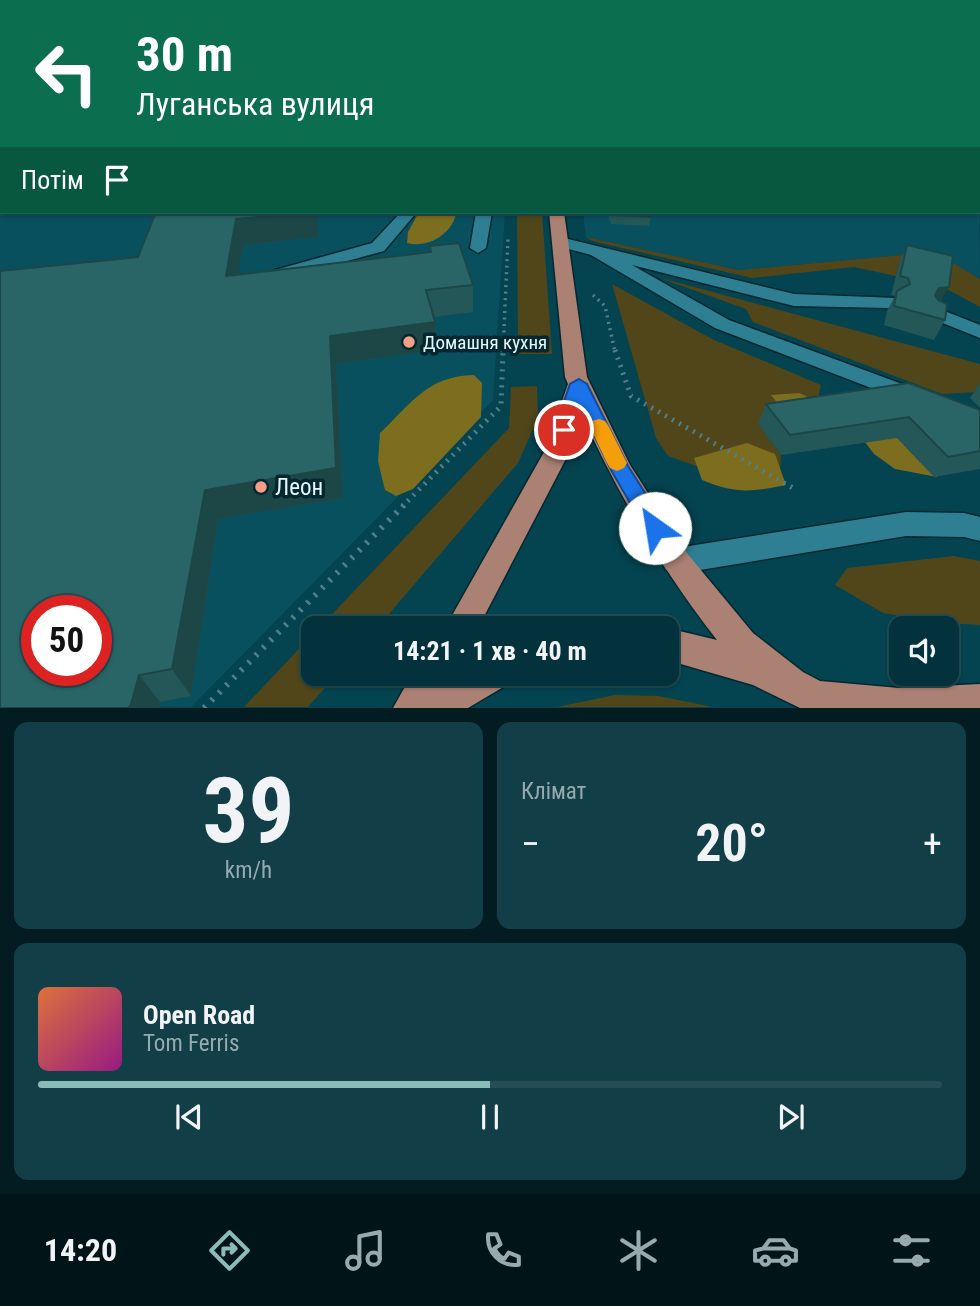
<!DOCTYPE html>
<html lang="uk">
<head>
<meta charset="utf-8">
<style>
  :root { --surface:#03323c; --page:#113e47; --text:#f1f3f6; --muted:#97aaaf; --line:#244d56; --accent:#8bbbb9 }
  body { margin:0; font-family:"Roboto Condensed",sans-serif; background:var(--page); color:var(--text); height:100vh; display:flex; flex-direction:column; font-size:26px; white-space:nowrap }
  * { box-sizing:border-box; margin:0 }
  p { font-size:23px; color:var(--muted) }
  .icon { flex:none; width:38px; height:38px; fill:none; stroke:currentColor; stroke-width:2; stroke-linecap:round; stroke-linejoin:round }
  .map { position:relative; height:708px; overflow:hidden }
  .side { display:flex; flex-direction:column; gap:14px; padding:14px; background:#021c21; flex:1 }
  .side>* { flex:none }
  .banner { position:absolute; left:0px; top:0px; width:980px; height:214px; box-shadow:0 2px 5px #0004,0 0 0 2px var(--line); background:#0b6e4f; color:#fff; overflow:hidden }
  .tools { position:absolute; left:889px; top:616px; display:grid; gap:14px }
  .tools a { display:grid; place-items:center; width:70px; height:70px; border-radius:14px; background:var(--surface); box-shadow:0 2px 5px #0004,0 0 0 2px var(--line); font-size:35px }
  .speed { position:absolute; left:21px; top:595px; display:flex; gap:14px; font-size:35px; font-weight:700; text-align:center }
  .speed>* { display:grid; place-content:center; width:91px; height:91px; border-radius:50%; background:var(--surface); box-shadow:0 2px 5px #0004,0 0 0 2px var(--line); line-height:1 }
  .speed .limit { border:10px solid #d22; background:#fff; color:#111 }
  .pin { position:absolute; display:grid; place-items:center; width:60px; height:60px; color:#fff; margin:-30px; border:4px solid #fff; border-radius:50%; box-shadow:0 2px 7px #0007 }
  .me { position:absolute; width:77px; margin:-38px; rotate:328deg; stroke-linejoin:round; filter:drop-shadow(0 0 5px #0008) }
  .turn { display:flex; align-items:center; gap:24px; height:147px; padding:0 21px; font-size:32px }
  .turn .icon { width:91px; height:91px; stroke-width:2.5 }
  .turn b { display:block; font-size:49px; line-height:60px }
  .then { display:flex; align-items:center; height:66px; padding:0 21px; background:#0003; gap:14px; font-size:26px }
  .big { font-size:52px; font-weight:700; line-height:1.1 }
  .side .tile { flex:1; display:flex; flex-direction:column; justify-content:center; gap:10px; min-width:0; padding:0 24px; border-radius:14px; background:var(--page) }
  .side .dial { align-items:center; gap:0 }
  .dial b { font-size:91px; line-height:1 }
  .song { display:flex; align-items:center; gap:21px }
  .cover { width:84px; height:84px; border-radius:10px; background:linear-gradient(135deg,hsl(20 70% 55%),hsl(310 70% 35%)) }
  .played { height:7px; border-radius:4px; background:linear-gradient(90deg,var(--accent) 50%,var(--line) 50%) }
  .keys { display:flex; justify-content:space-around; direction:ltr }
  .heat { display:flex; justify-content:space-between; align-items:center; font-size:38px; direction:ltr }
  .side .tiles { flex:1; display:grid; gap:14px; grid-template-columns:1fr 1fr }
  .tile:last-child { grid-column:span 2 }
  .trip { position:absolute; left:301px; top:616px; width:378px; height:70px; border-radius:14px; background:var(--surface); box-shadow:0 2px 5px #0004,0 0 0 2px var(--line); font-weight:700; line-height:70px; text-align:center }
  .tab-bar { display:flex; height:112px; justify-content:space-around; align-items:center; background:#011418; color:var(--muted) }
  .tab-bar .icon { width:49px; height:49px }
  .tab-bar .current { color:var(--accent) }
  .tab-bar b { font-size:32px; color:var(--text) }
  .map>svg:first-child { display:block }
</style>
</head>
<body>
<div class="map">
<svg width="980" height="708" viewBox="0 0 980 708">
  <rect width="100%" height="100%" fill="#044350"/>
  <path fill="#09505f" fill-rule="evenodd" d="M0 72 2 212H505L493 400 191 707H0ZM37 611H96V670H37Z
    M978 72 980 279 935 252 739 270 586 237 583 212H978Z"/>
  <path fill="#504619" d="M517 212H542L552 354H518Z
    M586 237 739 270 935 252 980 279V307L941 286 854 267 752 278 592 241Z
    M657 277 980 364V392L942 394 753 322 746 309Z
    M612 284 712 339 821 385 814 415 759 424 781 455 780 469 736 480 668 456 656 438Z
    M537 386 538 418 518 463 377 628H319L509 428 511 387Z
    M954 556 980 561V625L944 623 883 613 835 585 847 568Z
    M313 634V674H337L308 707H244Z
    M615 695 659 696 713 707H557Z"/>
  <path fill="#7d6d1e" d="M419 212H456C454 233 428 249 407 243L408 232Z
    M474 375 482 383 481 417 413 489 396 496 385 490 378 461 380 433C412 403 427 376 474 375Z
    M799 393 840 411 861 408 943 461 937 477 895 469 874 454 865 442 787 415 771 395Z
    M747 443 775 454 786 485C751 492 735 494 702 480L694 458Z"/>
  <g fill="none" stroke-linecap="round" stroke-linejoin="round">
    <defs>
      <path id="minor" d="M0 108H2L0 115Z
        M0 157 2 158V166L0 165Z
        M401 212H417L384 251 281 279 272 274 275 270 372 243Z
        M476 212H492L486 248 478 253 470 248Z
        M560 237 794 294 896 298 898 302 889 308 794 306 632 265 729 320 921 391 924 396 921 401 913 404 905 401 715 328 591 255 554 245 552 242Z
        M937 308 980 325V338L930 318 927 314 930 310Z
        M906 512 964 513 980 517V541L964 537 906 536 676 574 666 570 661 561 666 552 676 548Z"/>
      <path id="major" d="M549 212H564L587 377 630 465 686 552 753 633 803 672 820 681 899 688 980 684V708H800L753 685 667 660V628L717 640C662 570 618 494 581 413L569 453 478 628H445L544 452 568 384 565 377Z
        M412 674H449L446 681 459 674H510L505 686 468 708H393Z"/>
    </defs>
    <use href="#minor" stroke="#05272f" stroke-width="3"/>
    <use href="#major" stroke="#05272f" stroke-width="3"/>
    <path stroke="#51808b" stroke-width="3.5" stroke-dasharray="2 4.5" stroke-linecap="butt" d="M593 295 605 306 615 352
      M503 352 508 239"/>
    <path stroke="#51808b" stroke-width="5" stroke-dasharray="2 6" stroke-linecap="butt" d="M615 350 631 396 793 488
      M402 507 501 406 503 350"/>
    <path stroke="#51808b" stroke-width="6" stroke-dasharray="2.5 8" stroke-linecap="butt" d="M204 708 404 505"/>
    <use href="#minor" fill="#2f7f93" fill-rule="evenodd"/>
    <use href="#major" fill="#ab8173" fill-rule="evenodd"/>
  </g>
  <path fill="#235758" d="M978 114H980V137L978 136Z
    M156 212H318V237L243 245 238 274 430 252V246L473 285V312L433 317 437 350 336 364 343 498 218 519 191 696 160 702 159 708H0L138 257Z
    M607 212H649L651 217 649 226 611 224Z
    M907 245 941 301 945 320 934 340 884 325 887 311 895 296 891 295 899 264Z
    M980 383V408L970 398Z
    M766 404 980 410V469L934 477 897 438 781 455 758 424Z"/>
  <path fill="#1d4747" d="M0 72H2V86L0 88Z
    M312 212H318V237L243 245 234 303 226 276 236 219Z
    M949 287 938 306 935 295 939 288Z
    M435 322 437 350 336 364 343 498 218 519 191 696 172 669 205 490 330 336Z
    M139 675 160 702 159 708H128Z"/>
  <path fill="#296566" stroke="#1d4747" stroke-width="2" fill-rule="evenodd" d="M156 212H312L236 219 226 276 431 252 430 246 459 243 473 285 426 290 435 322 330 336 336 468 205 490 172 669 139 675 131 704 128 708H0V271L138 257ZM37 611H96V670H37Z
    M611 212H649L651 217 612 215Z
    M907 245 953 256 949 287 939 288 935 295 938 300 947 304 945 320 894 306 897 291 910 284 908 278 900 276Z
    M909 383 980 410V451L948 457 909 417 790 435 766 404Z"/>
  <linearGradient id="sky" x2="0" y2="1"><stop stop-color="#02252c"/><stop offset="0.42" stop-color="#295b6f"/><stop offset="1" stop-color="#295b6f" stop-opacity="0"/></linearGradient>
  <rect width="980" height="171" fill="url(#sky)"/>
  <path fill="#1a73e8" stroke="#114b97" stroke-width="2" d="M579 379 587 384 628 466 663 521 666 528 663 534 655 537 648 534 611 470 580 406 570 435H557L554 430 570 384Z"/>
  <path fill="#f59e0b" d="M599 419 605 421 608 425 627 463 624 468 617 471 610 468 607 463 589 425 592 421Z"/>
  <g fill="#f39f85" stroke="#05272f" stroke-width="2.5">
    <circle cx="409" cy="342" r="7"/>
    <circle cx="261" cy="487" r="7"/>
  </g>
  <g text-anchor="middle" stroke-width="7" stroke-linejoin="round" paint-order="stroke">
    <g font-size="19" fill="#e6f8fe" stroke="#05272f" text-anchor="start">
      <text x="423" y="349">Домашня кухня</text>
    </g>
    <g font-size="23" fill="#e6f8fe" stroke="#05272f" text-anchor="start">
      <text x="275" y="495">Леон</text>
    </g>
  </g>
</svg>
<div class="tools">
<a><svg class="icon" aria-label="sound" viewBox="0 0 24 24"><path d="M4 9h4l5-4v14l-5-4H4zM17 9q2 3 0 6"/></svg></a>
</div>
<div class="speed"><div class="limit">50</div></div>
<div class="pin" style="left:564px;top:430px;background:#d93025"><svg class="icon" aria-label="arrive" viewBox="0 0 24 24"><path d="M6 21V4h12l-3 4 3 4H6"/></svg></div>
<svg class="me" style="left:655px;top:528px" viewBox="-20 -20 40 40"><circle r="19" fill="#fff"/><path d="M0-13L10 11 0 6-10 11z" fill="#1a73e8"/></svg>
<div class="trip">14:21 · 1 хв · 40 m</div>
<div class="banner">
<div class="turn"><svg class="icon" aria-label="left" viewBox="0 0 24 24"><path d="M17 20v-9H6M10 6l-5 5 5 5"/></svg><div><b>30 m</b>Луганська вулиця</div></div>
<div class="then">Потім<svg class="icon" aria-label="arrive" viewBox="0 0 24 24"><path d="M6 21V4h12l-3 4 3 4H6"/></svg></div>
</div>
</div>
<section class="side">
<div class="tiles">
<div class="tile dial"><b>39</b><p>km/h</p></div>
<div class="tile"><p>Клімат</p>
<div class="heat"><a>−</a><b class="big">20°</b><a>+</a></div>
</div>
<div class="tile">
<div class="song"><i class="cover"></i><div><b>Open Road</b><p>Tom Ferris</p></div></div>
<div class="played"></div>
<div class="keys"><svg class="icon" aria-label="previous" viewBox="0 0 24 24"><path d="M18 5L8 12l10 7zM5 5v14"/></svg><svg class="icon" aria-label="pause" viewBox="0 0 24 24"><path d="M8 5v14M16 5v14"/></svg><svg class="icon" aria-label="next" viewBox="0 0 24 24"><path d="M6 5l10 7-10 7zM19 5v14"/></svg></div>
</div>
</div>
</section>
<nav class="tab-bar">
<b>14:20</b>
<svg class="icon current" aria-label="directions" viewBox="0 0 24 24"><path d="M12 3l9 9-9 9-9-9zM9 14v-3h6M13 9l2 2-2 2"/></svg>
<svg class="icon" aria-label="music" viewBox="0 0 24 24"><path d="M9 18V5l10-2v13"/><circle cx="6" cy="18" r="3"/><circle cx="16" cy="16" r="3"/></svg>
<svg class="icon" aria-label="phone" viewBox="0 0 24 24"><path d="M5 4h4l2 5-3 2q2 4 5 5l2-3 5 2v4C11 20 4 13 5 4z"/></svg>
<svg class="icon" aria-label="climate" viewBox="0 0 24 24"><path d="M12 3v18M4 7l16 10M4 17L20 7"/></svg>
<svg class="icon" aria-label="car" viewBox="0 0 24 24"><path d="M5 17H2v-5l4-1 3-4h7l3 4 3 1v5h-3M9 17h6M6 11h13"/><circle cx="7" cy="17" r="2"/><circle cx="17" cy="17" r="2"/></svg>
<svg class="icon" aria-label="filters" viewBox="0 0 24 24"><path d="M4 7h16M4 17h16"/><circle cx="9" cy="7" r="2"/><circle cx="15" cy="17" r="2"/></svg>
</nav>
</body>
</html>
